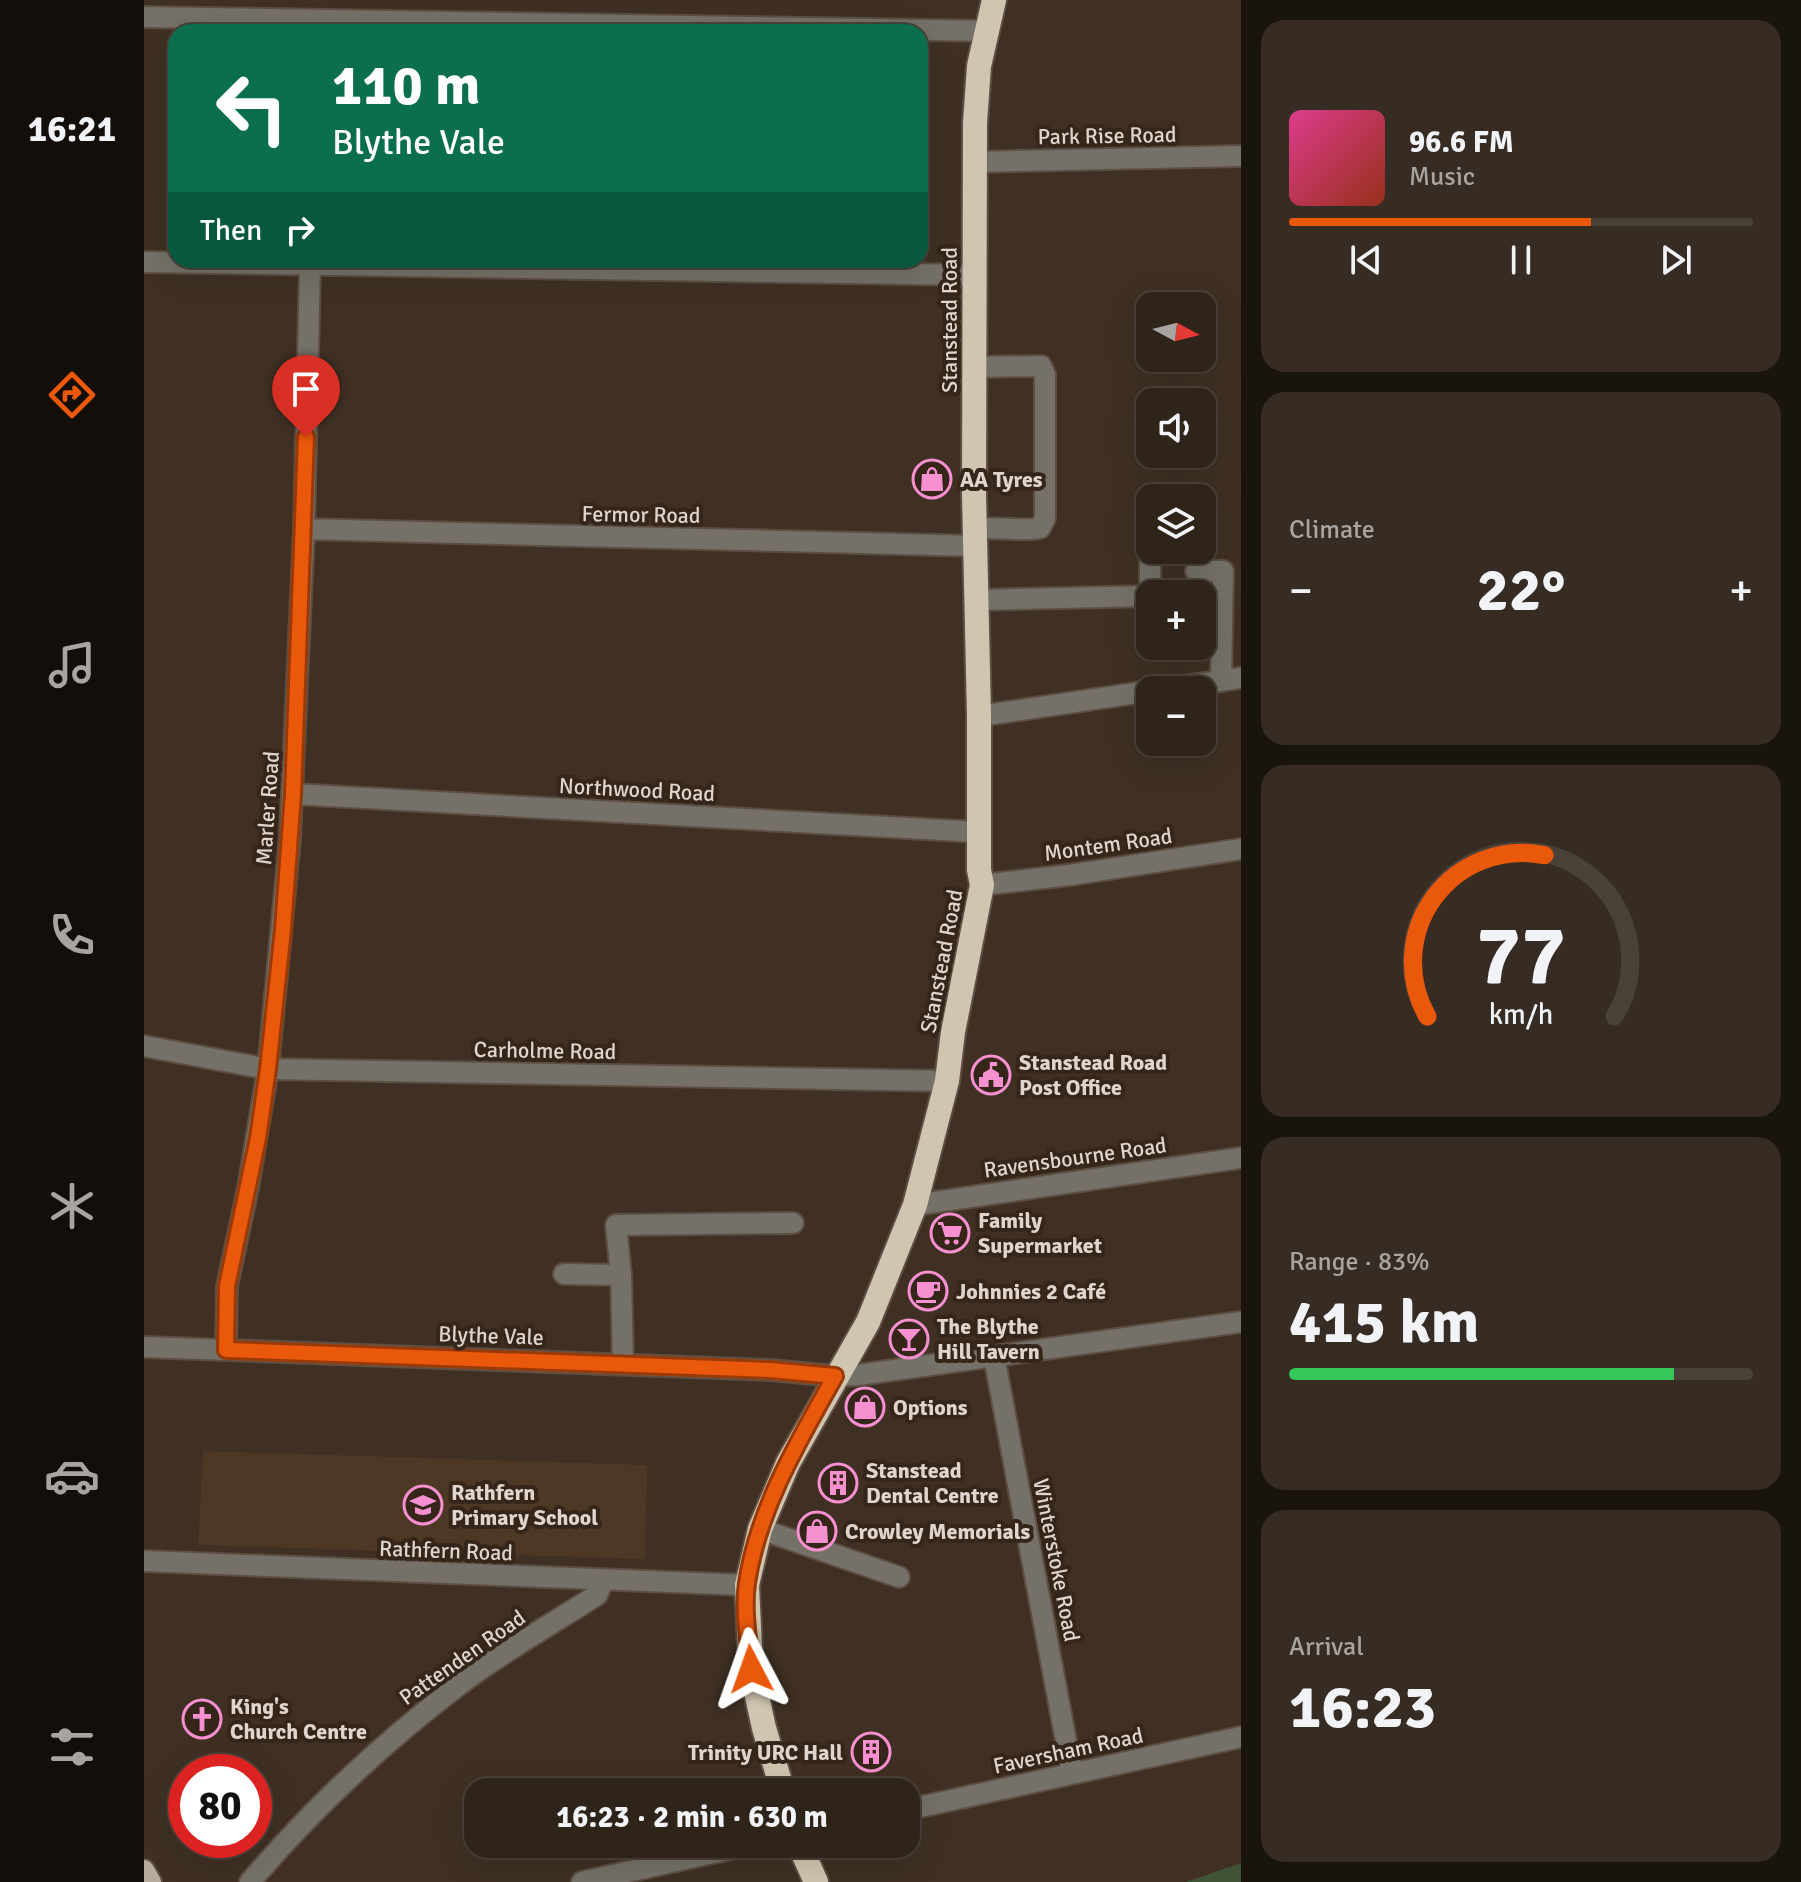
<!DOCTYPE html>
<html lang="en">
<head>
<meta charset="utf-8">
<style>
  :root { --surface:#2f241a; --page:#372c23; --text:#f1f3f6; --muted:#a7a4a2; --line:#4a4139; --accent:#ea580c }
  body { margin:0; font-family:Signika,sans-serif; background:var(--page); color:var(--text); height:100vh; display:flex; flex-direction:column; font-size:30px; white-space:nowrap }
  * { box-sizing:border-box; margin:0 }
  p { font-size:26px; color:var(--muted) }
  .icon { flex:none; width:44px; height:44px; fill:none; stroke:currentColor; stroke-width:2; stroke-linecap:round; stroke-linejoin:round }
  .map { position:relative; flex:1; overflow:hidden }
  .details { display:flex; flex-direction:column; gap:20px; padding:20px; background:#1a140e; width:560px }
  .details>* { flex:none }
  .top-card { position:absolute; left:24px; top:24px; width:760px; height:244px; border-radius:24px; box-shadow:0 8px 32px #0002,0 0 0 2px var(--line); background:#0b6e4f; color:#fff; overflow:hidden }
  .needle { width:52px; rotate:97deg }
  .buttons { position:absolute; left:992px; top:292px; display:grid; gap:16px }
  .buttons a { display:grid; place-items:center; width:80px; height:80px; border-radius:16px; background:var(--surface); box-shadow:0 8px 32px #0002,0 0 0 2px var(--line); font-size:40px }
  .speed { position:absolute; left:24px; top:1754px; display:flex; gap:16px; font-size:40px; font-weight:700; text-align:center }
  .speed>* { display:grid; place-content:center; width:104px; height:104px; border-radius:50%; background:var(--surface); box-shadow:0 8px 32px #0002,0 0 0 2px var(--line); line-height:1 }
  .speed .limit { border:12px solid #d22; background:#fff; color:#111 }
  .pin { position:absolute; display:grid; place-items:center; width:68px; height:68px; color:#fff; margin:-82px -34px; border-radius:50% 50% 50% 0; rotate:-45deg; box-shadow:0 0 8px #0007 }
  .pin .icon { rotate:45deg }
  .me { position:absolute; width:88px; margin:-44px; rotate:356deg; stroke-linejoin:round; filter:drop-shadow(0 0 6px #0008) }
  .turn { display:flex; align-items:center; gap:28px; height:168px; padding:0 32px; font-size:36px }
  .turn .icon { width:104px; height:104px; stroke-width:2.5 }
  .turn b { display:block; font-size:56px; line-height:68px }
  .then { display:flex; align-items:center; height:76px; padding:0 32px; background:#0003; gap:16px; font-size:30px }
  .big { font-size:60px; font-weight:800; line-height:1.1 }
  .details .tile { flex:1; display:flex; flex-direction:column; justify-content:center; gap:12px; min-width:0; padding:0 28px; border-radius:24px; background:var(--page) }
  .details .dial { align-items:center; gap:0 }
  .dial svg { height:208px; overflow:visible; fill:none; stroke:var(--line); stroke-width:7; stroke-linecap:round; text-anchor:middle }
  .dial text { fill:var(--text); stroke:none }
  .song { display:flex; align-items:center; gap:24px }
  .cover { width:96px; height:96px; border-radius:12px; background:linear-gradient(135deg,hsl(330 70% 55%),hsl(10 70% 35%)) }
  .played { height:8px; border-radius:4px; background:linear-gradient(90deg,var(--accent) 65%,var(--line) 65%) }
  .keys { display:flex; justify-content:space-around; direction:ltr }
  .heat { display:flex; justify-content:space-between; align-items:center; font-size:44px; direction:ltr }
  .charge { height:12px; border-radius:6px; background:linear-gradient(90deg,#34c759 83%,var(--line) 0) }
  .trip { position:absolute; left:320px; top:1778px; width:456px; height:80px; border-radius:24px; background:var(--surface); box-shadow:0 8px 32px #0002,0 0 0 2px var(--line); font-weight:800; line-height:80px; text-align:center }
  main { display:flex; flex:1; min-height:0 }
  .menu { display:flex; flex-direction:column; width:144px; justify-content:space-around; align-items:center; background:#130e0a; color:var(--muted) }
  .menu .icon { width:56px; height:56px }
  .menu .on { color:var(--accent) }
  .menu b { font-size:36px; color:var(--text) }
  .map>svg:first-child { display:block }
</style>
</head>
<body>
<main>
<nav class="menu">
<b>16:21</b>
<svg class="icon on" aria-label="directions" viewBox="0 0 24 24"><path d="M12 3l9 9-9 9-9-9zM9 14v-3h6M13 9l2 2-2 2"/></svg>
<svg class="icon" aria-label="music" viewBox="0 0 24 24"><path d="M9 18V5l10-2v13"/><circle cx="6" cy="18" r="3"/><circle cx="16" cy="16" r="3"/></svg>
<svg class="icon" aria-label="phone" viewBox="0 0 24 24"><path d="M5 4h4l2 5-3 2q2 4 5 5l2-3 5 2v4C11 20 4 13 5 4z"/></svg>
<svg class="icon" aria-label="climate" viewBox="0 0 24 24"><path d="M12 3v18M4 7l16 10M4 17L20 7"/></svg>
<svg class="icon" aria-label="car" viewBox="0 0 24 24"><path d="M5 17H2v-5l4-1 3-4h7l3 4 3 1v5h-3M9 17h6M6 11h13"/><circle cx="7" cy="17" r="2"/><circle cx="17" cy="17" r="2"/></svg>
<svg class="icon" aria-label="filters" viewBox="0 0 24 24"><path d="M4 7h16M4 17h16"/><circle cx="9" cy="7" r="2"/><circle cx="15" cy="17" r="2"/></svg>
</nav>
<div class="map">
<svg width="1097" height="1882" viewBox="0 0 1097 1882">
  <rect width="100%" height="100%" fill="#3f3023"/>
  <path fill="#4c3825" d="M59 1451 503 1465 501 1559 54 1545Z"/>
  <path fill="#415337" d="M1097 1863V1882H1042Z"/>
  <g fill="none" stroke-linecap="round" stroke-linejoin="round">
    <defs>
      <path id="minor" d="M0 17 843 31
        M831 162 1097 156
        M0 262 832 275
        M831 367 897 366 901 375V518L896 528C876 532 854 526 833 529
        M160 529 833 546
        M1006 547V594
        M1052 571H1079L1077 681
        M834 600 1006 596
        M1014 690 1097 678
        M835 716 1006 691
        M149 794 835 832
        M838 885 926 875 1097 849
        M0 1046 124 1069 803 1081
        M771 1205 1097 1158
        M420 1274 477 1275 472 1225 649 1223
        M477 1275 479 1364
        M0 1347 626 1370 691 1376 714 1375 1097 1322
        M82 1350 83 1286 104 1188 124 1069 146 838 160 529 166 265
        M850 1356 928 1773
        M616 1529 755 1577
        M0 1561 603 1585
        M762 1810 1097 1737
        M106 1882C169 1808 242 1740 320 1681 362 1650 409 1623 453 1595L459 1580
        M438 1882 609 1844"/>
      <path id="major" d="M0 1870 7 1882"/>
      <path id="highway" d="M639 1792 620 1728 607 1669 603 1585 616 1529 644 1463 724 1322 771 1205 803 1081 809 1032 838 885 835 870V716L830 494 831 123 835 66 850 0
        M655 1844 672 1882"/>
    </defs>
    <use href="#minor" stroke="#5c4e42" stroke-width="24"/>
    <use href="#major" stroke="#5c4e42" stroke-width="24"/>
    <use href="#highway" stroke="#5c4e42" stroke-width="28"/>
    <use href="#minor" stroke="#757168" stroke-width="20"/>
    <use href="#major" stroke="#b7ad9c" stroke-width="20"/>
    <use href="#highway" stroke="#d0c5b0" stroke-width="24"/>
  </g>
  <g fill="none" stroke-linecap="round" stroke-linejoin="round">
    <defs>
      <path id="route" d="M162 437 149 794 139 929 124 1069 114 1138 83 1286 82 1350 626 1370 691 1376C655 1440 614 1509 603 1583 599 1611 605 1642 607 1669"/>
    </defs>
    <use href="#route" stroke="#983908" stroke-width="20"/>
    <use href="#route" stroke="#ea580c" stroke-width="14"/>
  </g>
  <defs>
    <symbol id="shop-ring" viewBox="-11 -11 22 22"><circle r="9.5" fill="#352619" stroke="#f690d0" stroke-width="1.5"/><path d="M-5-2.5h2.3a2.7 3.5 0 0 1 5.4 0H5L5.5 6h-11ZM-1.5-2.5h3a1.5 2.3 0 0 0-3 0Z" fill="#f690d0"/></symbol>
    <symbol id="civic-ring" viewBox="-11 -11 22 22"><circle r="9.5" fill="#352619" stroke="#f690d0" stroke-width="1.5"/><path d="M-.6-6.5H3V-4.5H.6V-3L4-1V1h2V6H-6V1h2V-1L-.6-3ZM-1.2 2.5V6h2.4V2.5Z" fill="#f690d0"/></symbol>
    <symbol id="supermarket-ring" viewBox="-11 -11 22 22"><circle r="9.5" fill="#352619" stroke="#f690d0" stroke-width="1.5"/><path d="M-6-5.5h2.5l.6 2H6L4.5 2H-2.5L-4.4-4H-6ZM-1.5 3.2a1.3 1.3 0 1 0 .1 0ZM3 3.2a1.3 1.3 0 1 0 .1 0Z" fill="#f690d0"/></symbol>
    <symbol id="cafe-ring" viewBox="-11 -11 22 22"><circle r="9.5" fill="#352619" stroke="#f690d0" stroke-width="1.5"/><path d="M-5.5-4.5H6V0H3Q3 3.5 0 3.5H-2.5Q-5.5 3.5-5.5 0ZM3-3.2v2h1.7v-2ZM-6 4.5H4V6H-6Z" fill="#f690d0"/></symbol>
    <symbol id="bar-ring" viewBox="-11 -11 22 22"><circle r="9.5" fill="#352619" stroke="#f690d0" stroke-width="1.5"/><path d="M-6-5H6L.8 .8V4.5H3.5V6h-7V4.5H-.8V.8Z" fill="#f690d0"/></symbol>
    <symbol id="building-ring" viewBox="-11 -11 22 22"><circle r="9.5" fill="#352619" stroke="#f690d0" stroke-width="1.5"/><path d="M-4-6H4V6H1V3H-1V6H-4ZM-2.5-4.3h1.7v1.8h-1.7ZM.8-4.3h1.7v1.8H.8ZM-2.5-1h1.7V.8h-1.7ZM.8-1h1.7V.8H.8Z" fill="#f690d0"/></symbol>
    <symbol id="school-ring" viewBox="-11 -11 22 22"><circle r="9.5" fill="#352619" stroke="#f690d0" stroke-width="1.5"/><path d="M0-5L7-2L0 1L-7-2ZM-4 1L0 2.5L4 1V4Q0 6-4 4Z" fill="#f690d0"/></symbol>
    <symbol id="church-ring" viewBox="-11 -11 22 22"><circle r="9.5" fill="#352619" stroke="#f690d0" stroke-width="1.5"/><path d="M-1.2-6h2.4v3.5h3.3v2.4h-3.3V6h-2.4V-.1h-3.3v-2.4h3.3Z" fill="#f690d0"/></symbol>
  </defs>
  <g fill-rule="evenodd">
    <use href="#shop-ring" x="766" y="457" width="44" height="44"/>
    <use href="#civic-ring" x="825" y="1053" width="44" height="44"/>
    <use href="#supermarket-ring" x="784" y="1211" width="44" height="44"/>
    <use href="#cafe-ring" x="762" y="1269" width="44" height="44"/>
    <use href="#bar-ring" x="743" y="1317" width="44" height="44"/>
    <use href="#shop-ring" x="699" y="1385" width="44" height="44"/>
    <use href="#building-ring" x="672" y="1461" width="44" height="44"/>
    <use href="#school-ring" x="257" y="1483" width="44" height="44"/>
    <use href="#shop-ring" x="651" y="1509" width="44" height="44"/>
    <use href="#church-ring" x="36" y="1697" width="44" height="44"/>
    <use href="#building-ring" x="705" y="1730" width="44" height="44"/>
  </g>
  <g text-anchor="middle" stroke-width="8" stroke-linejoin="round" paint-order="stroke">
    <g font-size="22" fill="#dfd5cd" stroke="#352619">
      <text transform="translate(963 135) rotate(-1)" y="8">Park Rise Road</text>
      <text transform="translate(805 320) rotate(-90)" y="8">Stanstead Road</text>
      <text transform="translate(497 514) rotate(1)" y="8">Fermor Road</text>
      <text transform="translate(493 789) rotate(3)" y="8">Northwood Road</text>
      <text transform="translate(123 808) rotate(-86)" y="8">Marler Road</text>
      <text transform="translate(964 844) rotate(-8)" y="8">Montem Road</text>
      <text transform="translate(797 961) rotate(-79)" y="8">Stanstead Road</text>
      <text transform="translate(401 1050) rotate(1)" y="8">Carholme Road</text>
      <text transform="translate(931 1157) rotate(-8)" y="8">Ravensbourne Road</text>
      <text transform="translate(347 1335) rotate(2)" y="8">Blythe Vale</text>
      <text transform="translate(302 1550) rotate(2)" y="8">Rathfern Road</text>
      <text transform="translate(913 1560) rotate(79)" y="8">Winterstoke Road</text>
      <text transform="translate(318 1657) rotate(-35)" y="8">Pattenden Road</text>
      <text transform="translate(924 1750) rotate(-12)" y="8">Faversham Road</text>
    </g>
    <g font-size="22" font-weight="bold" fill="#dfd5cd" stroke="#352619" text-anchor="start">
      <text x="816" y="487">AA Tyres</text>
      <text x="875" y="1070">Stanstead Road<tspan x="875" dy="25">Post Office</tspan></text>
      <text x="834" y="1228">Family<tspan x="834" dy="25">Supermarket</tspan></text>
      <text x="812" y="1299">Johnnies 2 Café</text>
      <text x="793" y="1334">The Blythe<tspan x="793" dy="25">Hill Tavern</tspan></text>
      <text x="749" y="1415">Options</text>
      <text x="722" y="1478">Stanstead<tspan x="722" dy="25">Dental Centre</tspan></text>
      <text x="307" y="1500">Rathfern<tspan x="307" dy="25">Primary School</tspan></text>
      <text x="701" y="1539">Crowley Memorials</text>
      <text x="86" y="1714">King's<tspan x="86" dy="25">Church Centre</tspan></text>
      <text x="699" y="1760" text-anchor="end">Trinity URC Hall</text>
    </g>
  </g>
</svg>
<div class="buttons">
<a><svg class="needle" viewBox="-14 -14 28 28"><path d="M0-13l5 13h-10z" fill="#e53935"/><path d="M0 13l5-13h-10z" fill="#a7a4a2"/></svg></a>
<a><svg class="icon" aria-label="sound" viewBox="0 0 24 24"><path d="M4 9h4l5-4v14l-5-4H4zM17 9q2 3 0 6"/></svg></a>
<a><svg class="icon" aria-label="layers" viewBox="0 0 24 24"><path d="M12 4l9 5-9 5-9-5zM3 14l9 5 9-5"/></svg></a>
<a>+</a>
<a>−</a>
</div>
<div class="speed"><div class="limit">80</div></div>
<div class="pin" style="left:162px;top:437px;background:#d93025"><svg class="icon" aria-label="arrive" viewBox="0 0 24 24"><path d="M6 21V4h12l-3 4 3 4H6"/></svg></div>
<svg class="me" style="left:607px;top:1669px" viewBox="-20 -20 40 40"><path d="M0-17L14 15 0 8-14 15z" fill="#ea580c" stroke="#fff" stroke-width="4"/></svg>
<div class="trip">16:23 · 2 min · 630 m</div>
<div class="top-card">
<div class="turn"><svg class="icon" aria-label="left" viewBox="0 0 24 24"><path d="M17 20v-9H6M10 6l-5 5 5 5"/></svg><div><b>110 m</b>Blythe Vale</div></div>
<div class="then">Then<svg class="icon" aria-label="right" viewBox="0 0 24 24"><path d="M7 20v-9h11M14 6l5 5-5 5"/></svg></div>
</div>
</div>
<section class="details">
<div class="tile">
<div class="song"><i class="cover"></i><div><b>96.6 FM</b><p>Music</p></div></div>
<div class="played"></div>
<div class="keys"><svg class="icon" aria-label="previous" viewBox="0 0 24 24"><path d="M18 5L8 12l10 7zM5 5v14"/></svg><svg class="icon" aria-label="pause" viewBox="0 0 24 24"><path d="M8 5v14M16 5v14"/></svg><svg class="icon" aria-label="next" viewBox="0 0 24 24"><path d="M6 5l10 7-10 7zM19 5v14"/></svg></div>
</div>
<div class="tile"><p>Climate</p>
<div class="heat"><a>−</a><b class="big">22°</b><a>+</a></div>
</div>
<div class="tile dial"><svg viewBox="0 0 100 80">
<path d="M14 69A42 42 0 1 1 86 69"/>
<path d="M14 69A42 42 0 0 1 59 7" stroke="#ea580c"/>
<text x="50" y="56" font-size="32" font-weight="700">77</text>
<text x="50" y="72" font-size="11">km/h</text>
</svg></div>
<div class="tile"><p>Range · 83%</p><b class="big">415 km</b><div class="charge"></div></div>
<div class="tile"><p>Arrival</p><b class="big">16:23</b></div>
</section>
</main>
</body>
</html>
